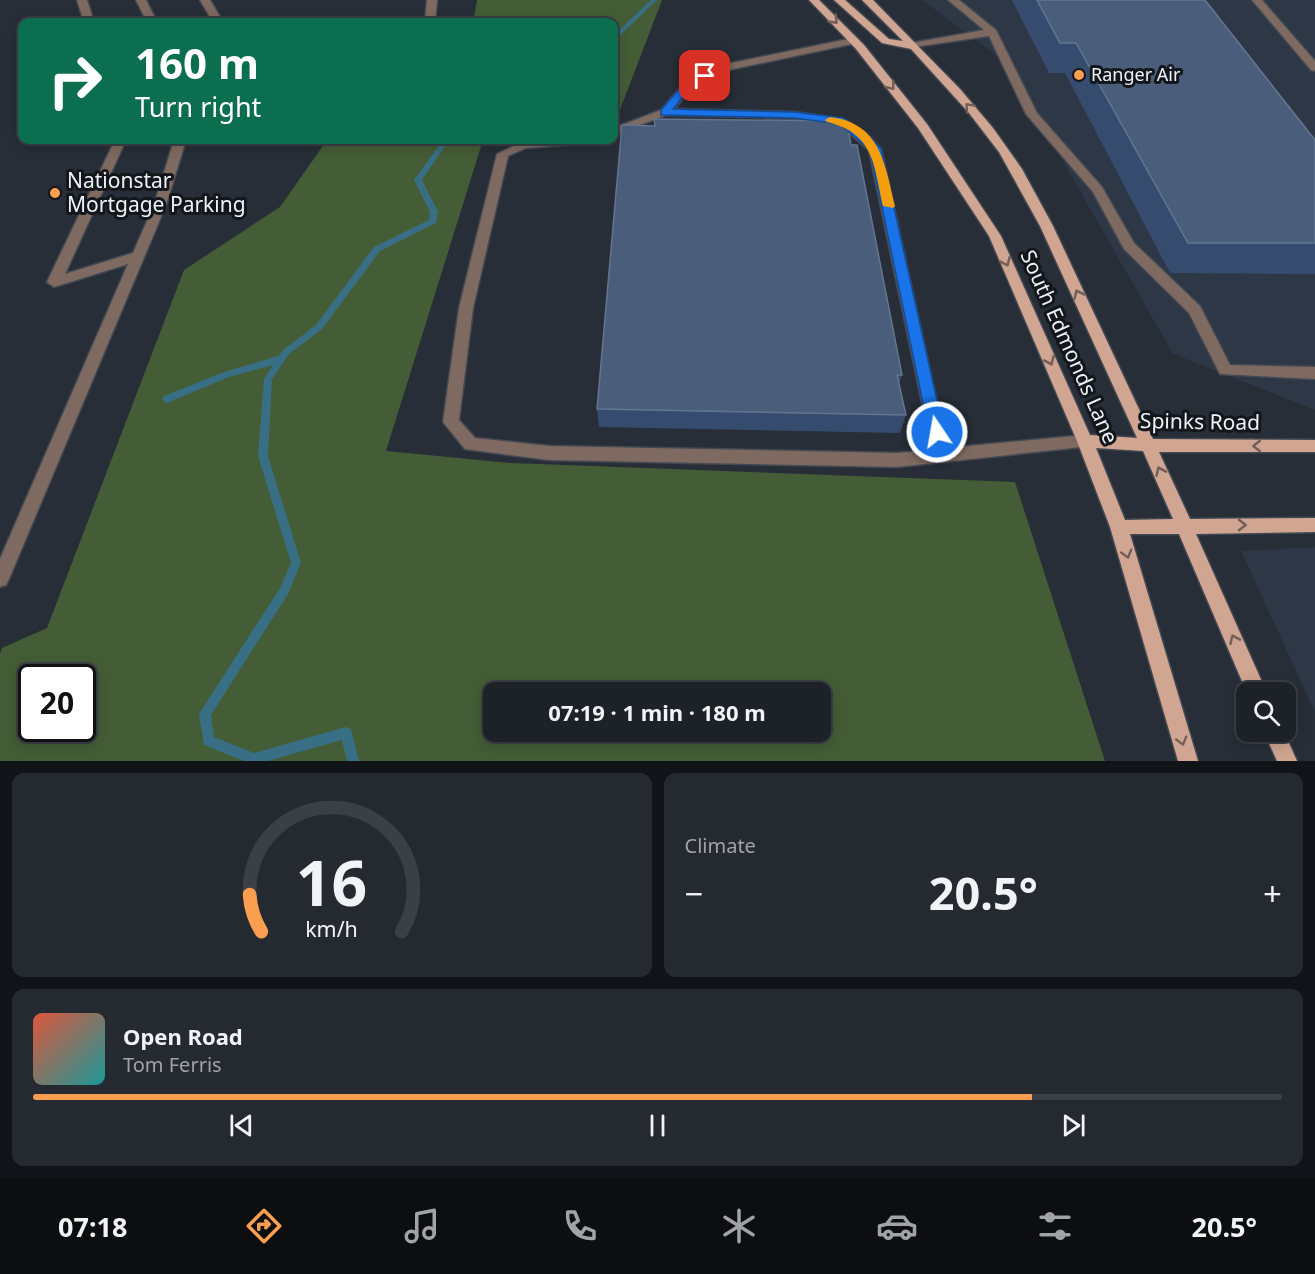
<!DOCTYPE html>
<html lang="en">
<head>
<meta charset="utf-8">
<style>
  :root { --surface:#1d2229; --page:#252a31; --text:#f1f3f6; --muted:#a0a4a8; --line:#3b3f46; --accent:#fb9e50 }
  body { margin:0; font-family:"Noto Sans",sans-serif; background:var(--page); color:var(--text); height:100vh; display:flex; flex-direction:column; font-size:22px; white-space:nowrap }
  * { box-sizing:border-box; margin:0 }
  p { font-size:20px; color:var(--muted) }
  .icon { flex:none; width:33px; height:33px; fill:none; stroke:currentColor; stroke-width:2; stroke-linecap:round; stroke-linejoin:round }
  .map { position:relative; height:761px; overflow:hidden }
  .panel { display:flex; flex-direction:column; gap:12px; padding:12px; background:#101317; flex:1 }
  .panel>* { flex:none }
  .guide { position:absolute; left:18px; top:18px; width:600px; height:126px; border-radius:12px; box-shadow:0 3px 15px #0003,0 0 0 2px var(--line); background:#0b6e4f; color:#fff; overflow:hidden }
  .controls { position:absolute; left:1236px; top:682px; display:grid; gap:12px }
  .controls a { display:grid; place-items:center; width:60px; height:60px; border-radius:12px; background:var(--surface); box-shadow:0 3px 15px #0003,0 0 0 2px var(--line); font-size:30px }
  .speed { position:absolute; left:18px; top:664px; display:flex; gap:12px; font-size:30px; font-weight:700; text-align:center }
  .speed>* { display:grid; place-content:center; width:78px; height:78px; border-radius:50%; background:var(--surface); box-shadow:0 3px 15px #0003,0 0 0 2px var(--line); line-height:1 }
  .speed .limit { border:3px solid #111; border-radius:9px; background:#fff; color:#111 }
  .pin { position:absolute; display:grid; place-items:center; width:51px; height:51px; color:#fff; margin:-26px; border-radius:12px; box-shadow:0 3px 9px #0006 }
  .me { position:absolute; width:66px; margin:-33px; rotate:348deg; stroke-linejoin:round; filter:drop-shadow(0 0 4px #0008) }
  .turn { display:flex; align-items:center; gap:21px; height:126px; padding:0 18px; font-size:27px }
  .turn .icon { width:78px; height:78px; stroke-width:2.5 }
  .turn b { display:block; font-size:42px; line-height:51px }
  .big { font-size:45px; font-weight:700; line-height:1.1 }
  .panel .tile { flex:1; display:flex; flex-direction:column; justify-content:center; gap:9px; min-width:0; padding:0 21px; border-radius:12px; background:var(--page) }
  .panel .dial { align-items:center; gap:0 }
  .dial svg { height:156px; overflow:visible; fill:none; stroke:var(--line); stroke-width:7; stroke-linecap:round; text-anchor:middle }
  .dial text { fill:var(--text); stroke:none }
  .song { display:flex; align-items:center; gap:18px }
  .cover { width:72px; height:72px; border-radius:9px; background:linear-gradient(135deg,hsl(10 70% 55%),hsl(180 70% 35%)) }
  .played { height:6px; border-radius:3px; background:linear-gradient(90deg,var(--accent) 80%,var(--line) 80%) }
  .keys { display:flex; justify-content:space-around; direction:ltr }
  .heat { display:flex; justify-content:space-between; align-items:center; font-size:33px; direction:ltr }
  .panel .tiles { flex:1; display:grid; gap:12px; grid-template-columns:1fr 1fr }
  .tile:last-child { grid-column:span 2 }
  .trip { position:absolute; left:483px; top:682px; width:348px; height:60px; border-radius:12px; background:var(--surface); box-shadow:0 3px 15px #0003,0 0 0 2px var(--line); font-weight:700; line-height:60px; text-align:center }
  .dock { display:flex; height:96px; justify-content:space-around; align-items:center; background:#0c0e10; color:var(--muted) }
  .dock .icon { width:42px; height:42px }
  .dock .selected { color:var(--accent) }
  .dock b { font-size:27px; color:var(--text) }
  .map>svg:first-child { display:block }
</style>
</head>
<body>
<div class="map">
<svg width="1315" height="761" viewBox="0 0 1315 761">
  <rect width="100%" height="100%" fill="#272e37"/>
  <path fill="#2d3746" d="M922 0H1315V410L1173 354 1007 63Z
    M1315 547V712L1241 551Z"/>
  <path fill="#445d36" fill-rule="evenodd" d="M477 0H662L616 120 614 121V22H473Z
    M327 140H483L386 451 511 463 1015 482 1105 761H0V654L2 648 47 628 184 270 280 207ZM32 678H82V729H32ZM494 693H820V732H494Z"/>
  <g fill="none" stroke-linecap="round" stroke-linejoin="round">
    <path fill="#386f85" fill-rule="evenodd" d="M651 0H657L616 39 614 40V35Z
      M443 140H449L422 180 438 212 436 223 380 251 322 329 289 354 272 379 268 456 301 563 288 594 211 715 214 737 254 753 346 727 350 729 352 733 359 761H347L342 740 268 761H244L204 745 199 714 280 588 291 563 258 456 264 379 273 365 229 377 167 403 164 402 162 399 164 396 224 372 278 356 283 350 316 325 374 247 429 220 430 212 414 180Z"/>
    <defs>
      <path id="minor" d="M77 0H87L94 22H84Z
        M136 0H146L157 22H147Z
        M200 0H210L223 22H213Z
        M427 0H437L435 22H425Z
        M948 0H959L996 30 1037 113 1102 187 1134 243 1200 306 1230 365 1315 367V379L1220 374 1189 313 1124 249 1093 192 1026 114 989 36 907 48 906 46 911 43 984 30Z
        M1252 0H1262L1315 61V71L1311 70Z
        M853 38 858 41 857 43 724 71 694 85 674 109 794 112 843 119 868 135 881 149 947 448 1085 435 1091 436 1093 441 1091 446 897 467 549 460 465 449 443 422 459 308 497 154 524 141 594 140 589 143 526 148 508 156 473 308 459 420 475 438 549 446 897 453 932 450 869 150 840 125 794 118 666 115 614 135V128L661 110 686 81 717 66Z
        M115 140H126L65 274 133 253 154 205 174 140H186L166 205 9 579 6 585 0 587V559L128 264 54 287 47 282Z"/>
      <path id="major" d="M809 0H819L864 45 927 124 1001 236 1090 435 1137 438 1040 226 999 152 969 113 911 49 882 43 834 0H845L889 39 903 41 862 0H873L960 89 993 128 1022 169 1053 226 1153 439 1315 440V452H1159L1190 519 1315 518V532L1196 534 1267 693H1247L1179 534H1130L1198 761H1178L1110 527 1077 441 989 236 918 128 856 49ZM1096 448 1143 451 1173 519 1125 520Z
        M1264 732H1284L1297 761H1277Z"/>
    </defs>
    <use href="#minor" stroke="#434952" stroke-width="3"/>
    <use href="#major" stroke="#434952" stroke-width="3"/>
    <use href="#minor" fill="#7f6a61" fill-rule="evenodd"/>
    <use href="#major" fill="#d0a592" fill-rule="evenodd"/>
  </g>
  <path fill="#364c6e" d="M1012 0H1205L1315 140V274L1170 273 1065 73H1049Z
    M654 119 851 145 902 375 899 384 906 415 900 433 599 427 597 409 654 126Z"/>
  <path fill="#4a5e7c" stroke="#637590" stroke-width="1.5" d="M1037 0H1205L1315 140V243H1188L1076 43H1060Z
    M654 119 847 121 851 145H857L902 375H897L906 415 597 409 622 125 655 126Z"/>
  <defs><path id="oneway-chevron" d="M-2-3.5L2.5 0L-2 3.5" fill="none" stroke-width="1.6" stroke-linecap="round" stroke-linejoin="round" transform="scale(1.5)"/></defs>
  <g stroke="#725e56">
    <use href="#oneway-chevron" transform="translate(834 20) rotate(46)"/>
    <use href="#oneway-chevron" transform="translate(891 86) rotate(51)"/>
    <use href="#oneway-chevron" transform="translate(969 107) rotate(-131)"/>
    <use href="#oneway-chevron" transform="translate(1006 262) rotate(66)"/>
    <use href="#oneway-chevron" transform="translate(1078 294) rotate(-116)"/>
    <use href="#oneway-chevron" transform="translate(1050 361) rotate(66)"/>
    <use href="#oneway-chevron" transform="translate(1257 446) rotate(-180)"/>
    <use href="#oneway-chevron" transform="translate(1160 471) rotate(-114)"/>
    <use href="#oneway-chevron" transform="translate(1242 525)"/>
    <use href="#oneway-chevron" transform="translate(1127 554) rotate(74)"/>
    <use href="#oneway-chevron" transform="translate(1234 639) rotate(-114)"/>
    <use href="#oneway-chevron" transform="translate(1182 741) rotate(74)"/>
  </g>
  <path fill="#1a73e8" stroke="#114b97" stroke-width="1.5" d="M705 73 710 76 709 78 693 85 673 109 794 112 843 118 868 135 881 149 944 432 942 436 937 438 929 432 870 150 840 124 794 118 661 115V110L686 81Z"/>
  <path fill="#f59e0b" d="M830 117C881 123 885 165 895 206L893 208 883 206C874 165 874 133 827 122L825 120Z"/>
  <g fill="#fb9e50" stroke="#13161a" stroke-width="2">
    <circle cx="1079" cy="75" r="6"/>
    <circle cx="55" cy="193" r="6"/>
  </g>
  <g text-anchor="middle" stroke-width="6" stroke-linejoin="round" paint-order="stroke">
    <g font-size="18" fill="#eef2f9" stroke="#13161a" text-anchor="start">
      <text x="1091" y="81">Ranger Air</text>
    </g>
    <g font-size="21" fill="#eef2f9" stroke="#13161a" text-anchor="start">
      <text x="67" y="188">Nationstar<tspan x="67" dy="24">Mortgage Parking</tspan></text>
    </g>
    <g font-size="21" fill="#eef2f9" stroke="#13161a">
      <text transform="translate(1069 347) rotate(66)" y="7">South Edmonds Lane</text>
      <text transform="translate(1200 422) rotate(1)" y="7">Spinks Road</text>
    </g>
  </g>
</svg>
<div class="controls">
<a><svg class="icon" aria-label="search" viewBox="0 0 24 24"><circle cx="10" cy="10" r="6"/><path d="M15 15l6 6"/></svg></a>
</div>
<div class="speed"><div class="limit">20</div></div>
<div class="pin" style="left:705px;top:76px;background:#d93025"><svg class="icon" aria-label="arrive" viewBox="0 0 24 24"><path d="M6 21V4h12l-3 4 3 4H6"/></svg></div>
<svg class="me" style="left:937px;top:432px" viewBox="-20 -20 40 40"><circle r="17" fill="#1a73e8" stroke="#fff" stroke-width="3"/><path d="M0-11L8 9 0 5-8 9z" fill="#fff"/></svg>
<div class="trip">07:19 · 1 min · 180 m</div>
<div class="guide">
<div class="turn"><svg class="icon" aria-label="right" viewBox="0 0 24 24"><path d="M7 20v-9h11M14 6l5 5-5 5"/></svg><div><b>160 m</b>Turn right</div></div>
</div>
</div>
<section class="panel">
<div class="tiles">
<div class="tile dial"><svg viewBox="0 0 100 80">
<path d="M14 69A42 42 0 1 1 86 69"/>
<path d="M14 69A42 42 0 0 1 8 50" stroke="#fb9e50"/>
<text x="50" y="56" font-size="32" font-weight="700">16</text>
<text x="50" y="72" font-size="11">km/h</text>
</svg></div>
<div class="tile"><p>Climate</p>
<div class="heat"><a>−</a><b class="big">20.5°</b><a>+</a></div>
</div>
<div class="tile">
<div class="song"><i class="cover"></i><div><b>Open Road</b><p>Tom Ferris</p></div></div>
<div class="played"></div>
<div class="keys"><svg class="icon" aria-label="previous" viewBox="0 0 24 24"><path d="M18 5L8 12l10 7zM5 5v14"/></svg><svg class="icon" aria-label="pause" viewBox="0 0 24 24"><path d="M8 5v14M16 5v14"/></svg><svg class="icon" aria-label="next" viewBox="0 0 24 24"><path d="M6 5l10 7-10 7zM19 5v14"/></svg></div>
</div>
</div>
</section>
<nav class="dock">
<b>07:18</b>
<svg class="icon selected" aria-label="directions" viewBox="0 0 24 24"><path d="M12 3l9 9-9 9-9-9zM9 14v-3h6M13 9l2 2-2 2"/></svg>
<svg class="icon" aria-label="music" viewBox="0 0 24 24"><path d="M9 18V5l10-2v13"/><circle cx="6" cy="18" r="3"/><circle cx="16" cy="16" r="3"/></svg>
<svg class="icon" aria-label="phone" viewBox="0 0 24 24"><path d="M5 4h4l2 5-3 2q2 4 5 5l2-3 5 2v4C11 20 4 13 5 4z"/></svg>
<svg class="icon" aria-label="climate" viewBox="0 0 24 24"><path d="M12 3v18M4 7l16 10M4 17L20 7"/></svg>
<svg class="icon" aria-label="car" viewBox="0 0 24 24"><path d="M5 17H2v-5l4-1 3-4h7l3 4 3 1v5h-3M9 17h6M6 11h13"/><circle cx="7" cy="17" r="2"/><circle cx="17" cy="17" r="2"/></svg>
<svg class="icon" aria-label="filters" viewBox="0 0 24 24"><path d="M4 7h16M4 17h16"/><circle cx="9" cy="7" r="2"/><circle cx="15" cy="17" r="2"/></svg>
<b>20.5°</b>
</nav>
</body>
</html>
